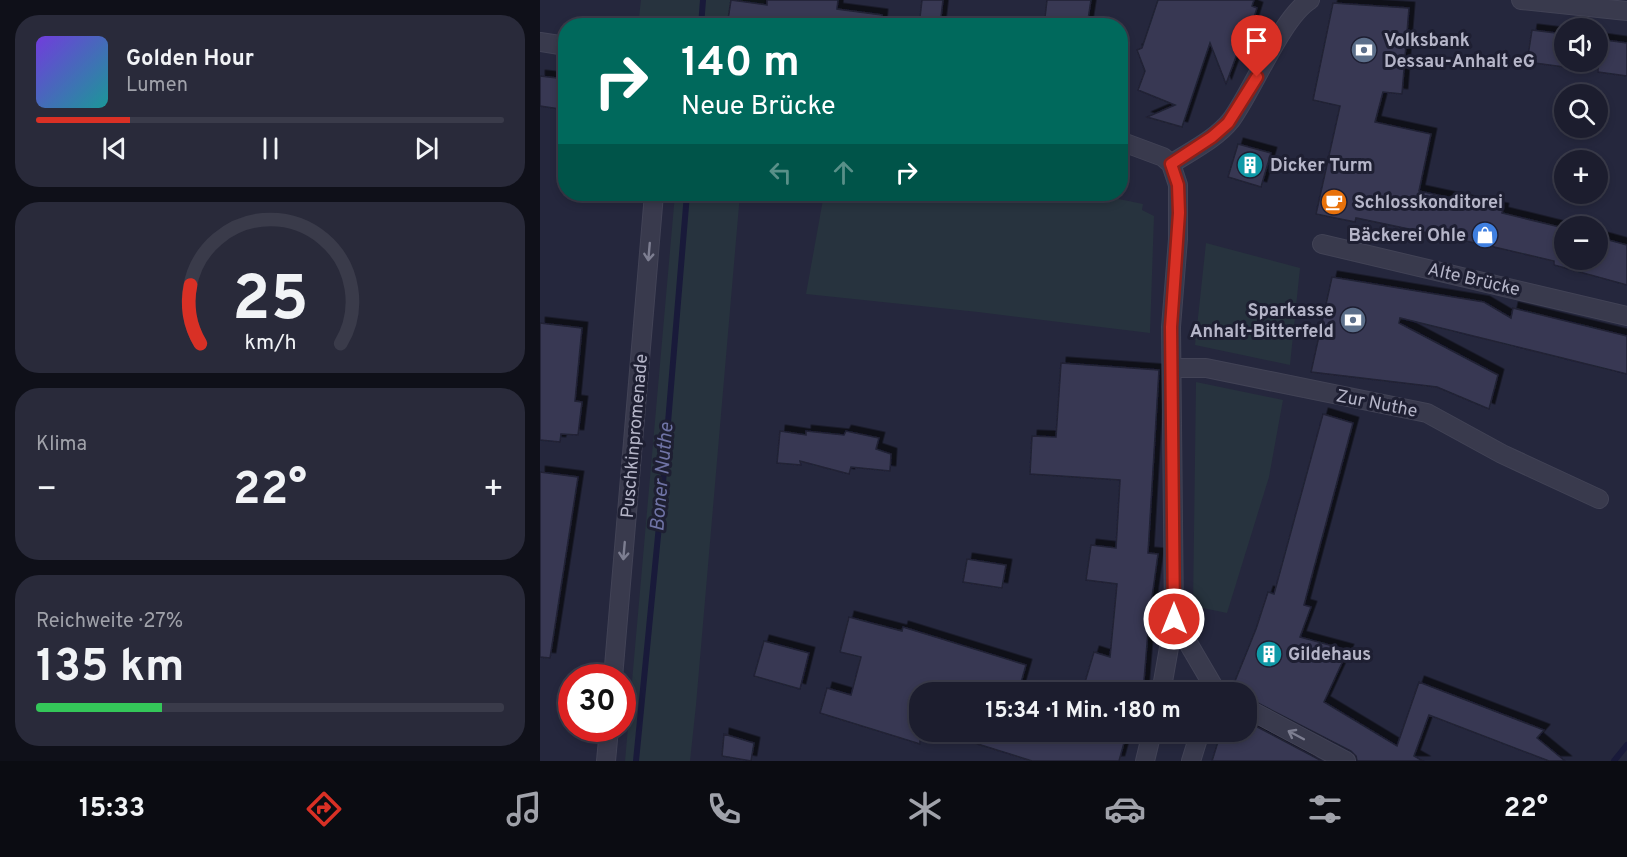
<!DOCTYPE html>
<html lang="de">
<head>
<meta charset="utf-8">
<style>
  :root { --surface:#1c1d2e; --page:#292a3a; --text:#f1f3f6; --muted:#a0a2aa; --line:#3a3b4a; --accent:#d93025 }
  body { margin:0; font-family:Overpass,sans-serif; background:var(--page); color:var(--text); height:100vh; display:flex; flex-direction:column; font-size:22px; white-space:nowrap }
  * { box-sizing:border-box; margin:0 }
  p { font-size:20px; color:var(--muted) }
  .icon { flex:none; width:33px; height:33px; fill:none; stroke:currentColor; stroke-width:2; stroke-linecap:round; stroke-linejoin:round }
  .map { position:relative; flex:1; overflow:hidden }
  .details { display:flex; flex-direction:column; gap:15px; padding:15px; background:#0f1019; width:540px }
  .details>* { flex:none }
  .hud { position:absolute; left:18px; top:18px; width:570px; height:183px; border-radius:24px; box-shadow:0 3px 9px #0003,0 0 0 2px var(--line); background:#00695c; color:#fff; overflow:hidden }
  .buttons { position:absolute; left:1014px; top:18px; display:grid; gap:12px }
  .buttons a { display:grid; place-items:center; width:54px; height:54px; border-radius:50%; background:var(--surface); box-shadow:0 3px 9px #0003,0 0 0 2px var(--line); font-size:30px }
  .speed { position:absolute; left:18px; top:664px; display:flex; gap:12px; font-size:30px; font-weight:700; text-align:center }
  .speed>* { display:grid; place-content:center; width:78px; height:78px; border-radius:50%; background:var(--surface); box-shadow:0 3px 9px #0003,0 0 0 2px var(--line); line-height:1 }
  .speed .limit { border:9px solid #d22; background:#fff; color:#111 }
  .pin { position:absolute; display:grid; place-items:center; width:51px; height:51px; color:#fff; margin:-62px -26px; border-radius:50% 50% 50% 0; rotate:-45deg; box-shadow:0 0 6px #0007 }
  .pin .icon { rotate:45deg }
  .me { position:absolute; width:66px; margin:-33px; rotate:0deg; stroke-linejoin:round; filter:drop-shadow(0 0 4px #0008) }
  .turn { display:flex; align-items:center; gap:21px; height:126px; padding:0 24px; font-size:27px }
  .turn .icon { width:78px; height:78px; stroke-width:2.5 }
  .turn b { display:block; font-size:42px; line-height:51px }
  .lanes { display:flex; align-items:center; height:57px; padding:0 24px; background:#0003; justify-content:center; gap:30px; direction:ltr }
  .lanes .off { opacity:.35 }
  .big { font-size:45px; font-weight:700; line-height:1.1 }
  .details .card { flex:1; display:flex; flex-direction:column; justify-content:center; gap:9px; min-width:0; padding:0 21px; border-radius:24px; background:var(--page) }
  .details .dial { align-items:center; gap:0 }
  .dial svg { height:156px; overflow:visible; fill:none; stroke:var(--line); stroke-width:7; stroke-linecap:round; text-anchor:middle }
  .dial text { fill:var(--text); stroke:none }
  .song { display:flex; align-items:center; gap:18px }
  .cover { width:72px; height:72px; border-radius:9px; background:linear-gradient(135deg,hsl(260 70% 55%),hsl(180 70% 35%)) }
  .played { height:6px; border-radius:3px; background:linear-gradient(90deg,var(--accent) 20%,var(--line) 20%) }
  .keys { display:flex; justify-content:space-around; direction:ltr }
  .heat { display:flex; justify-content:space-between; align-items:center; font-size:33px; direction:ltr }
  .charge { height:9px; border-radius:4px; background:linear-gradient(90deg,#34c759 27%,var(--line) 0) }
  .trip { position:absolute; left:369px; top:682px; width:348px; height:60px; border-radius:24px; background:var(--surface); box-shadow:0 3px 9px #0003,0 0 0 2px var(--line); font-weight:700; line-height:60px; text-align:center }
  .tabs { display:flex; height:96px; justify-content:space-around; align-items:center; background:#0b0c12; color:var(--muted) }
  .tabs .icon { width:42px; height:42px }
  .tabs .active { color:var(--accent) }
  .tabs b { font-size:27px; color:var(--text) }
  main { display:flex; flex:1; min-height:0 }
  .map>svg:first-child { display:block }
</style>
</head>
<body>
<main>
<section class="details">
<div class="card">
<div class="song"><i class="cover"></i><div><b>Golden Hour</b><p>Lumen</p></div></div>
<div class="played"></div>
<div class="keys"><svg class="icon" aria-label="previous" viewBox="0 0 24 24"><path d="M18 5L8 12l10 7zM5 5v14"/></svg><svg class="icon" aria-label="pause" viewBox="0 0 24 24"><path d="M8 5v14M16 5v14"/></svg><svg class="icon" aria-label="next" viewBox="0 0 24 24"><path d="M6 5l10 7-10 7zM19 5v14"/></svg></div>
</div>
<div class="card dial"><svg viewBox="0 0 100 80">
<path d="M14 69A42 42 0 1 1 86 69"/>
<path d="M14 69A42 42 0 0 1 9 39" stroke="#d93025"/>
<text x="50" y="56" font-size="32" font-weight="700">25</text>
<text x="50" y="72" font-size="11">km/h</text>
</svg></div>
<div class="card"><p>Klima</p>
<div class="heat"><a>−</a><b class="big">22°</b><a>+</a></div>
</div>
<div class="card"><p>Reichweite · 27%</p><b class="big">135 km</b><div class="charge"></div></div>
</section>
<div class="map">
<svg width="1087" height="761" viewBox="0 0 1087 761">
  <defs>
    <filter id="shadow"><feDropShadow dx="5.5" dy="-5.5" stdDeviation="0" flood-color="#0009"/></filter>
  </defs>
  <rect width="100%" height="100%" fill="#25273d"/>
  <path fill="#27333e" d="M101 0H225L220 25 98 26Z
    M135 194H200L156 705 150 761H85Z
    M284 194H575L574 198 603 204 602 210 614 216 610 333 438 312 266 294Z
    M666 243 760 268 750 365 655 345Z
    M656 382 743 400 729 477 687 613 653 606Z"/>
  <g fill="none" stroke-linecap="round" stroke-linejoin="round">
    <path stroke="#191a3a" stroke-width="6" d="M161 26 163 0
      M96 761 122 495 147 194
      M1074 761 1087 745"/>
  </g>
  <path fill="#373952" stroke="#202134" stroke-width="1.5" filter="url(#shadow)" d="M191 0 227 5V0H298L297 9 342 15 341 26H187Z
    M382 0H403L400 26H379Z
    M507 0H551L547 26H504Z
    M618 0H714L712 6 717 8 702 56 697 54 686 84 670 43 642 127 607 117 635 105 598 90 605 71 597 50 602 48Z
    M793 3 869 8 862 94 843 92 835 122 891 134 879 191 963 209 962 213 1024 228V260H1058V237L1087 245V285L1014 265V261L954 247 816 218 815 222 776 214 800 106 773 100Z
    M992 30 1024 34V67L987 62Z
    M1058 39 1087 43V76L1058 72Z
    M0 76 26 79V110L0 106Z
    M698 144 731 153 721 187 688 177Z
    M792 277 944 302 971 318 973 308 1087 336V374L860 318 859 323 958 375 949 409 897 387 771 372Z
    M0 323 42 328 35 401 42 402 38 435 21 434 20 442 0 440Z
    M521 363 619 370 608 553 618 554 609 619 603 693H562L564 687 545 682 554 652 570 657 577 584 546 580 551 545 576 548 580 480 490 474 492 436 516 437Z
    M783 414 813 423 764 605 771 607 760 637 808 650 784 702 857 746 879 682 1004 730 997 738 1025 761H1009L889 715 874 756 883 761H817L816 756 811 751 706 697V692L699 688 695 681 716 629 728 592 734 594Z
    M240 431 266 435V431L304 435 306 431 339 438 336 449 351 454 350 471 311 467 309 474 260 461 261 465 237 463Z
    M0 472 38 477 10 658 0 657Z
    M427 559 466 565 462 588 423 582Z
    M309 617 362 631 363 627 486 665 478 693H380V744L280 713 287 688 311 695 321 657 300 652Z
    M224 641 269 653 260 689 214 676Z
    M706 721 782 761H672L681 732H706Z
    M413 732H587L579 761H492L412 736Z
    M184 734 214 743 211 761 182 756Z"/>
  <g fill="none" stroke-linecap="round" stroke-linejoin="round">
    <defs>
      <path id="street" d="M981 0 1087 11
        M0 42 26 46
        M580 141 623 157 631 164 638 185V239L631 327 634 619 621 693
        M631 164C651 151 676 139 691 120 713 90 742 17 770 0
        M782 244 1087 316
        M632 368H666L887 413 962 454 1059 499
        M634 619 675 689 674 693
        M73 678 114 194
        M706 708 806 761
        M66 761 69 729
        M605 761 612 732
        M651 761 660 732"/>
    </defs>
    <use href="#street" stroke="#424356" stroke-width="20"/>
    <use href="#street" stroke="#393a4d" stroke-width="18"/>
  </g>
  <defs><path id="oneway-shaft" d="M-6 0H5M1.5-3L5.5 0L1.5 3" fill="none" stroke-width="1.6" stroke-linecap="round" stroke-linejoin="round" transform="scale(1.5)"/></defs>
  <g stroke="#7d7e91">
    <use href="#oneway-shaft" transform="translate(109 252) rotate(95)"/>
    <use href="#oneway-shaft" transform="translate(84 551) rotate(95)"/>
    <use href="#oneway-shaft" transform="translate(756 735) rotate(-152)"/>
  </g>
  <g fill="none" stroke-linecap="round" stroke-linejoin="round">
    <defs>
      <path id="route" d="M634 619 631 327 639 213 638 185 631 164 672 137 688 123 717 77"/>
    </defs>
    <use href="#route" stroke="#8d1f18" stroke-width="15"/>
    <use href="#route" stroke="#d93025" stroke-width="10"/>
  </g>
  <defs>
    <symbol id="bank-disc" viewBox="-11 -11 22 22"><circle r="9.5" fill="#5c6f8a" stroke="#1e1f32"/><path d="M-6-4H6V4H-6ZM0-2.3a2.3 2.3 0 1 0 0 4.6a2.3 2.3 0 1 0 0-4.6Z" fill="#fff"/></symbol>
    <symbol id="building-disc" viewBox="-11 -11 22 22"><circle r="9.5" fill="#0f9aa8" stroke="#1e1f32"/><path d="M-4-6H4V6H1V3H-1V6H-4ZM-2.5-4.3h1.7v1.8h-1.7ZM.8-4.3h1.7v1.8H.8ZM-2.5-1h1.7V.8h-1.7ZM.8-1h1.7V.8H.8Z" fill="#fff"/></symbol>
    <symbol id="cafe-disc" viewBox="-11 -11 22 22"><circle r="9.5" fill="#e8710a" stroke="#1e1f32"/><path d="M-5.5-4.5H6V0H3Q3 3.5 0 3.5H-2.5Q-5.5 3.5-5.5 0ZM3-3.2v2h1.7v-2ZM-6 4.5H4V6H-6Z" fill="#fff"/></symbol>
    <symbol id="shop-disc" viewBox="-11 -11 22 22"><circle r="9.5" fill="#3f7fe0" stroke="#1e1f32"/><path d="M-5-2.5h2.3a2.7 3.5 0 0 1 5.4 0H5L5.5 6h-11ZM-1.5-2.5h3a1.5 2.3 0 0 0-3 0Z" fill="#fff"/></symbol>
  </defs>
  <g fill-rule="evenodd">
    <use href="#bank-disc" x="809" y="35" width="30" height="30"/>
    <use href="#building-disc" x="695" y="150" width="30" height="30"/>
    <use href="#cafe-disc" x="779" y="187" width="30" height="30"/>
    <use href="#shop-disc" x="930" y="220" width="30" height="30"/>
    <use href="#bank-disc" x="798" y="305" width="30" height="30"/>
    <use href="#building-disc" x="714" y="639" width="30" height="30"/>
  </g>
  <g text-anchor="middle" stroke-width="6" stroke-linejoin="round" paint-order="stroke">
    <g font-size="18" font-weight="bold" fill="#b5b5c8" stroke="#1e1f32" text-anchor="start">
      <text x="844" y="46">Volksbank<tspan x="844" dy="21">Dessau-Anhalt eG</tspan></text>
      <text x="730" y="171">Dicker Turm</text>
      <text x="814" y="208">Schlosskonditorei</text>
      <text x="926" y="241" text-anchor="end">Bäckerei Ohle</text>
      <text x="794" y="316" text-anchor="end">Sparkasse<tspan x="794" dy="21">Anhalt-Bitterfeld</tspan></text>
      <text x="748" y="660">Gildehaus</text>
    </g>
    <g font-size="18" fill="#b5b5c8" stroke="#1e1f32">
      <text transform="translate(934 279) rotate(13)" y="6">Alte Brücke</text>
      <text transform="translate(837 403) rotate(11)" y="6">Zur Nuthe</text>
      <text transform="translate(94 436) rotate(-85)" y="6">Puschkinpromenade</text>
    </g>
    <g font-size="20" font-style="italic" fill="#6f73a5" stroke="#1e1f32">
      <text transform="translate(121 477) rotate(-85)" y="7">Boner Nuthe</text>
    </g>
  </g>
</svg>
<div class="buttons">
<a><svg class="icon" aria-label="sound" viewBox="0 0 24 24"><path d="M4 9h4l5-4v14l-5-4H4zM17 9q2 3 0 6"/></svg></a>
<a><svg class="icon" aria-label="search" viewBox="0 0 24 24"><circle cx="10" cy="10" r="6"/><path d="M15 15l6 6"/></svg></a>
<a>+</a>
<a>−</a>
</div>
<div class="speed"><div class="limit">30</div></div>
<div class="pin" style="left:717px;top:77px;background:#d93025"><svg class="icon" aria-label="arrive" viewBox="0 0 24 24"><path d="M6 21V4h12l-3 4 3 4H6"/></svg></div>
<svg class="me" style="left:634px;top:619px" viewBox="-20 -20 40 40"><circle r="17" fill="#d93025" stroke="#fff" stroke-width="3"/><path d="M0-11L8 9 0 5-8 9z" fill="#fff"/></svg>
<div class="trip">15:34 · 1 Min. · 180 m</div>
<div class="hud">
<div class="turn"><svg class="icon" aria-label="right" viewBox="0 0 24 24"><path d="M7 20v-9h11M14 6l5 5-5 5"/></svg><div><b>140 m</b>Neue Brücke</div></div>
<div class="lanes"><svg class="icon off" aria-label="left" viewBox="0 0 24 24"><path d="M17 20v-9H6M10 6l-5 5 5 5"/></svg><svg class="icon off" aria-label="ahead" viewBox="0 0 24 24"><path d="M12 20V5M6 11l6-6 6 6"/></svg><svg class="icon" aria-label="right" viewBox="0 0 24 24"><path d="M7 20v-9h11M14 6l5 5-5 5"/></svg></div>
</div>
</div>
</main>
<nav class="tabs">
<b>15:33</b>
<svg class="icon active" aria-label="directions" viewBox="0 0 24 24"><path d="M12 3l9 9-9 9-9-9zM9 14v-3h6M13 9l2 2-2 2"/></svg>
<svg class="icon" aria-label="music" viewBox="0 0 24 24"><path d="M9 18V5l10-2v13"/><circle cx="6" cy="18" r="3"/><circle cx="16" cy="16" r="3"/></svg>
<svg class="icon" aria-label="phone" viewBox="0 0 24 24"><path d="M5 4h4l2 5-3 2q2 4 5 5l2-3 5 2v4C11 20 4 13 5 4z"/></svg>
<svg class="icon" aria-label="climate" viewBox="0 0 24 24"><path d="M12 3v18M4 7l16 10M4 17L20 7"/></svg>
<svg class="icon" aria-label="car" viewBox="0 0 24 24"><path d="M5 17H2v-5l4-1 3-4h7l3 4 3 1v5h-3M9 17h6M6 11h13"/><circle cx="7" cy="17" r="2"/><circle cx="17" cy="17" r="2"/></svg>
<svg class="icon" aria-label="filters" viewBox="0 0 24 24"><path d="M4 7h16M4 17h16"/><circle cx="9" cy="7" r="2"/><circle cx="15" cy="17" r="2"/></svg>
<b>22°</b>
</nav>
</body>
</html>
